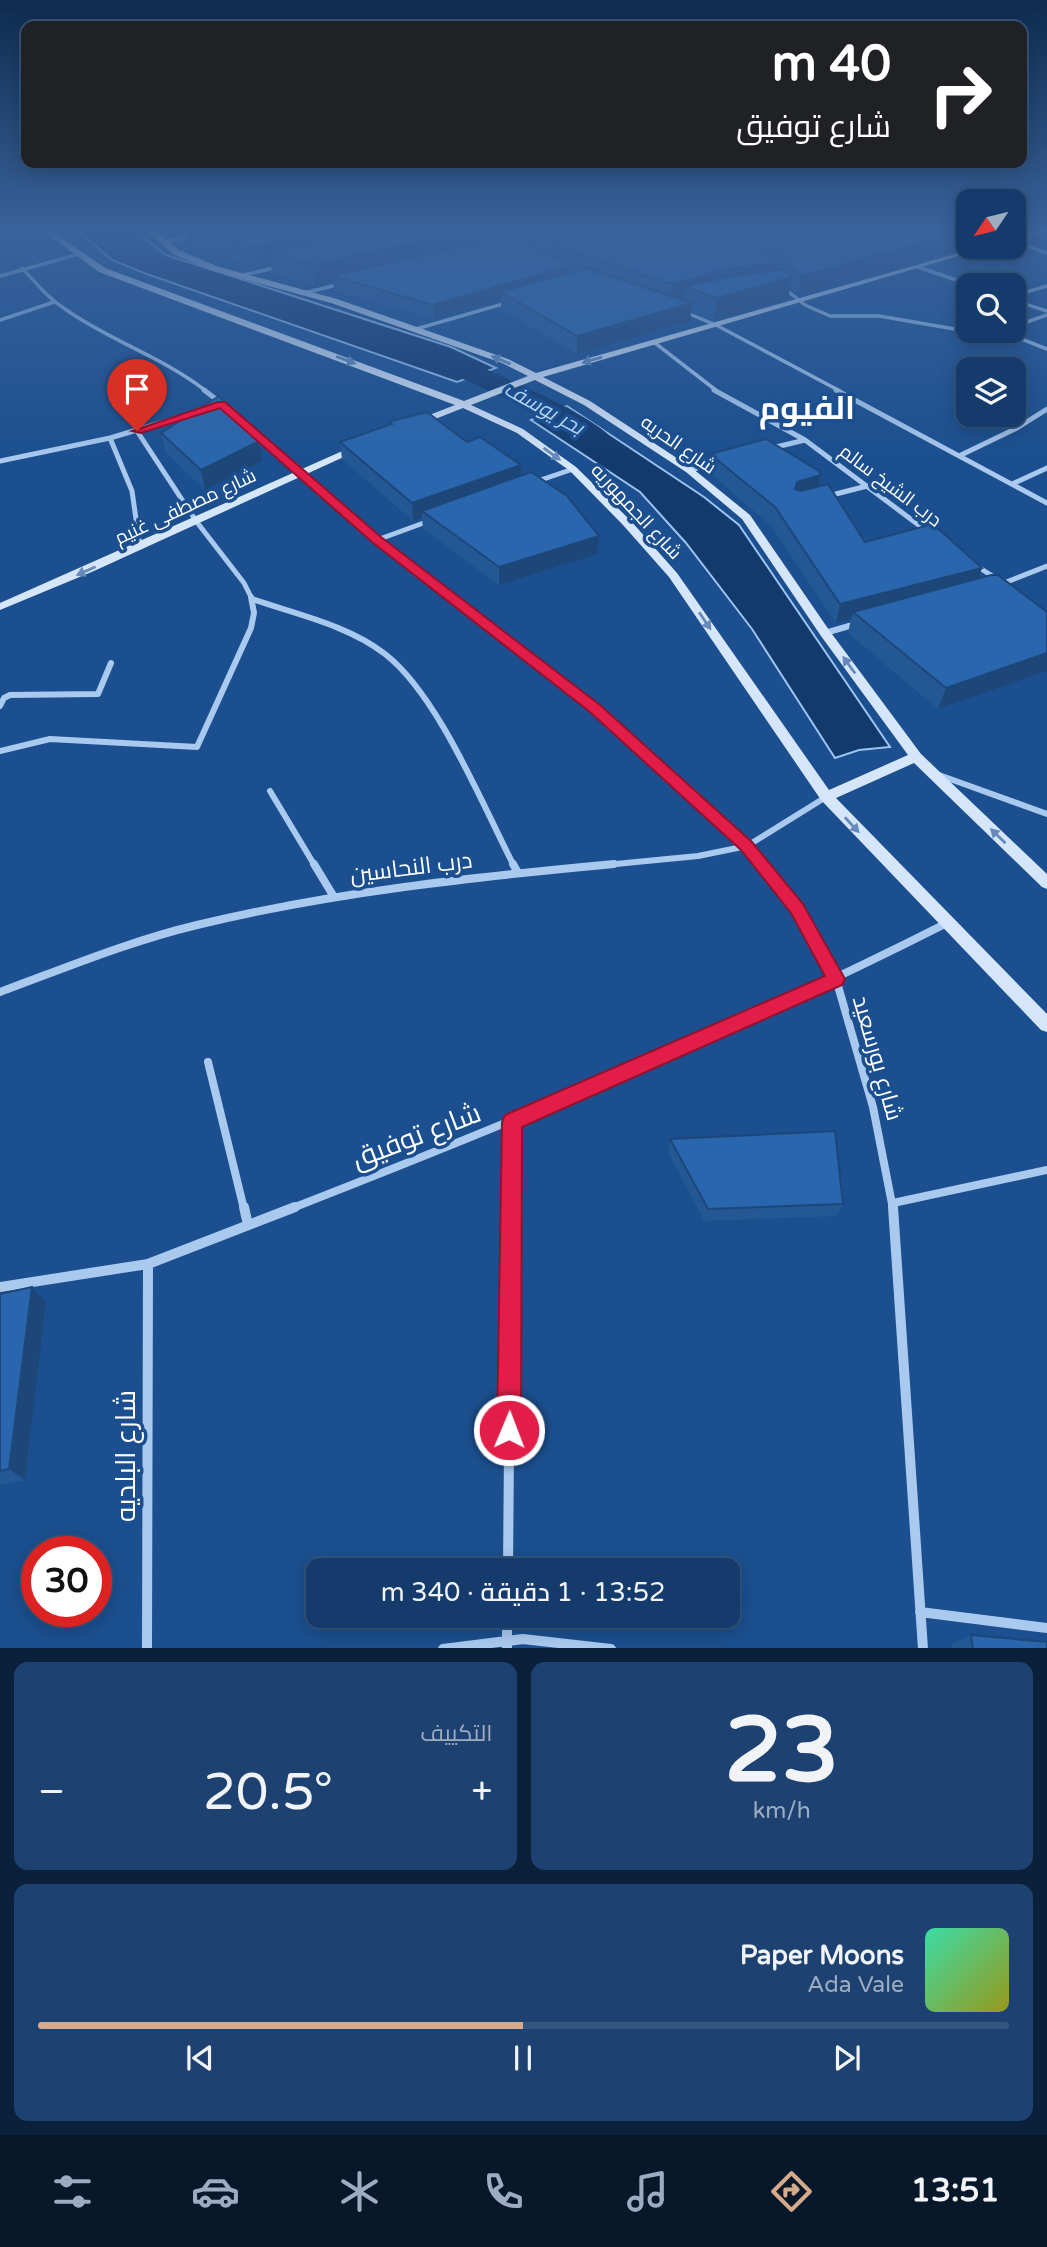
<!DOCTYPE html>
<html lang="ar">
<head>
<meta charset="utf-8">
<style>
  :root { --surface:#143b6b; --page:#1d4271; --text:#f1f3f6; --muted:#9dadc1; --line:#33557e; --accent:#d6ab8b }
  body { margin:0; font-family:"Varela Round",Cairo,sans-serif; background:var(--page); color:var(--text); direction:rtl; height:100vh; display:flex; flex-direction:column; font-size:26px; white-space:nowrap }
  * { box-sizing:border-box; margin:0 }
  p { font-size:23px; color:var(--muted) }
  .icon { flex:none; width:38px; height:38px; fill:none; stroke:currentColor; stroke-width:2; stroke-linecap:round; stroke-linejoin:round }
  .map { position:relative; height:1648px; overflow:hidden; direction:ltr }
  .panel { display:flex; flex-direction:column; gap:14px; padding:14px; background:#0b203b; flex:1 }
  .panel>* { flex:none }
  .hud { position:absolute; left:21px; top:21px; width:1006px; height:147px; border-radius:14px; box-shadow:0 4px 18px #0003,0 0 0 2px var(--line); direction:rtl; background:#202124; color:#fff; overflow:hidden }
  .needle { width:46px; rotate:235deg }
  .tools { position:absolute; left:956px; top:189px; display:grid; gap:14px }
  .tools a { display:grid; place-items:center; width:70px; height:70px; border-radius:14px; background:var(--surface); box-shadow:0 4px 18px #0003,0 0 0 2px var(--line); font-size:35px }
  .speed { position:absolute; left:21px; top:1536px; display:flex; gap:14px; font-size:35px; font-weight:700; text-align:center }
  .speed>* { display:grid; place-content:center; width:91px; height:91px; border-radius:50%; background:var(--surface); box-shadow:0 4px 18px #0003,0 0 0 2px var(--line); line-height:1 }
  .speed .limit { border:10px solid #d22; background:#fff; color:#111 }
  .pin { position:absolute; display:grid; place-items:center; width:60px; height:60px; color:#fff; margin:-72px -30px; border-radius:50% 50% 50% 0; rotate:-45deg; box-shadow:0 0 7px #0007 }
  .pin .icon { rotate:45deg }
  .me { position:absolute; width:77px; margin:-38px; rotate:1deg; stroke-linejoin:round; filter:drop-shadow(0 0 5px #0008) }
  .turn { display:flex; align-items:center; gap:24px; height:147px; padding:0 21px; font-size:32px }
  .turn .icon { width:91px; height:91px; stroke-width:2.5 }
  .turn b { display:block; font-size:49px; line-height:60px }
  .big { font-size:52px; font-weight:600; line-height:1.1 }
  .panel .tile { flex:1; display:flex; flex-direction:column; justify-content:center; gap:10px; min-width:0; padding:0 24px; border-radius:14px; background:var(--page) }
  .panel .dial { align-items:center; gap:0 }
  .dial b { font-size:91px; line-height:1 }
  .song { display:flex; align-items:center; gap:21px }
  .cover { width:84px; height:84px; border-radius:10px; background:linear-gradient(135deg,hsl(160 70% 55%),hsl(60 70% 35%)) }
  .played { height:7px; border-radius:4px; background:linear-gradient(90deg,var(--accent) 50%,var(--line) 50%) }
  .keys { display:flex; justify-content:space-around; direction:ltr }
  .heat { display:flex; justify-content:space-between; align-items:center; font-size:38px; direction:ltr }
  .panel .tiles { flex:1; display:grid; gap:14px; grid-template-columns:1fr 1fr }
  .tile:last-child { grid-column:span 2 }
  .trip { position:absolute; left:306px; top:1558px; width:434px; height:70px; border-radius:14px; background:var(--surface); box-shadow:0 4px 18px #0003,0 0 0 2px var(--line); font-weight:600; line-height:70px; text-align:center; direction:rtl }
  .menu { display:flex; height:112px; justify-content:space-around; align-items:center; background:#08182b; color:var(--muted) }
  .menu .icon { width:49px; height:49px }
  .menu .on { color:var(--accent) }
  .menu b { font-size:32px; color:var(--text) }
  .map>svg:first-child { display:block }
</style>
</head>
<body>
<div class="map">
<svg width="1047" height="1649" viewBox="0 0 1047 1649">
  <rect width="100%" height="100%" fill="#1b4f8f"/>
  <path fill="#123a6d" stroke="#9cc4f0" stroke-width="2" d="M76 229H132L166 255 451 347 496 368 457 382 144 273 112 260Z
    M567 406 704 497 739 525 890 747 859 750 835 758 752 629 686 543 640 492 531 420Z"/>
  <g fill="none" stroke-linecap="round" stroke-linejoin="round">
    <path fill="#123a6d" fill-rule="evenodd" d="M428 348C459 355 596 415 611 438L607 444 598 446 589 444 506 398 420 360 416 355 420 350Z"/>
    <path stroke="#a9c9ee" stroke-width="3.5" d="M1013 241 1047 253
      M164 242 198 235
      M918 267 971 285
      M22 268C36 283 48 298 65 309 110 341 161 356 206 391
      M0 276 79 254
      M239 276 279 267
      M784 288 805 305 830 316H879L972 332 1003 331
      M304 293 341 284
      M1013 296 1047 286
      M1013 300 1047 311
      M682 311 716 325 840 391
      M0 320 54 302
      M1013 327 1047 315
      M416 329 510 302
      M1001 331 1047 349
      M655 343 717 391"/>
    <path stroke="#a9c9ee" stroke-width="5" d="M204 390 221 403
      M714 390 805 440 928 532
      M836 390 1047 503
      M235 416 377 540 453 599
      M137 431 196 521 244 583 252 599
      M110 438 132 491 140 547
      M772 448 805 440
      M961 455 1017 428 1047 409
      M0 461 110 438 201 411
      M689 470 717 463
      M535 482 573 469
      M1012 484 1047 468
      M828 496 867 486
      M377 540 429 521
      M975 565 997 579
      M999 585 1047 566"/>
    <path stroke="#a9c9ee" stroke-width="6" d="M451 597 595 709 747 846 763 866
      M252 599C295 614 348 625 385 654 438 695 482 804 514 866
      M825 633 856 624
      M0 706 4 698 10 695 98 694 111 663
      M0 751 50 739 197 747 251 628 254 613 251 597
      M939 775 1047 814
      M270 791 315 866
      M595 866 698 856 747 846 826 797"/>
    <path stroke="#a9c9ee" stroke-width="8" d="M314 864 334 897
      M513 864 518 873
      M761 864 797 909 836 979 873 1107 893 1209
      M0 992C65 968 130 941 197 925 333 892 475 877 614 864
      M208 1062 244 1209
      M893 1203 1047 1170
      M290 1209C513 1122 734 1031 947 923
      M511 1209 512 1122"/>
    <path stroke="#a9c9ee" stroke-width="10" d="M244 1207 248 1225
      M893 1207 923 1649
      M0 1287 148 1264 295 1207
      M508 1570 511 1207
      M920 1612 1047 1628
      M507 1615V1649
      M147 1649 148 1264
      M443 1649 523 1639 611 1649"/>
    <path fill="#d6e6fa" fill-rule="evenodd" d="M41 229H49L105 268 464 401 528 376 502 363 331 303 210 270 173 254 146 229H153L179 250 216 266 337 299 508 359 536 373 980 247H990L543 377 590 401 692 468 750 515 829 630 921 754 1047 874V889L1042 887 914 763 836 798 1047 1014V1032L1041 1030 821 800 669 577 623 525 570 471 517 433 463 408 420 425H414V421L455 405 99 272ZM535 380 584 405 686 472 742 519 821 636 908 755 829 790 677 573 631 521 576 467 523 429 471 405Z
      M1042 229H1047V232L1013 241V237Z
      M356 445 359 446V450L94 571 0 610V603Z"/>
  </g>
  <path fill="#245895" d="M177 229H968V247H971L797 296 790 288 788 299 714 320 691 312 690 321 577 354 501 309V300L434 319 334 291 333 282 316 286 272 273 271 264 259 267 196 248 189 241 187 233 182 234Z
    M389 422 467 442 521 476 599 536 598 554 499 585 423 529 422 518 413 521 342 459 340 442 390 425Z
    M161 433 263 461 205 490 166 453Z
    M710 454 821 475 819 486 865 542 982 568 978 578 991 575 938 709 848 633 851 619 836 623 771 526 708 471Z
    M670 1139 843 1204 837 1216 704 1221 668 1152Z
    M32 1287 46 1302 25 1480 0 1485V1294Z
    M971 1635 1047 1649H952V1644Z"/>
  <path fill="#1d4779" d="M181 229H187V233L182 234Z
    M338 229H427L269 253 271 264 259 267 256 247Z
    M474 229H503V242L332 276 333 282 316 286 314 265Z
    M1013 229H1033L1013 234Z
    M968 230V247H971L797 296 801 276Z
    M777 263 773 282 792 277 788 299 714 320 717 298 685 287 684 301 670 305 672 284 726 269Z
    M570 266V280L501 292V300L434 319 433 305Z
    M692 303 690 321 577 354V336Z
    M259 441 263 461 205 490 201 470Z
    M521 465V482L422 511V518L413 521 412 503Z
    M821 475 817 493 793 500 797 482Z
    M599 536 598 554 499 585V567Z
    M982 568 975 587 853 612 851 619 836 623 840 604Z
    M1047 653V671L938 709 946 688Z
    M32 1287 46 1302 25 1480 9 1469Z"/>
  <path fill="#2a66ad" stroke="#1d4779" stroke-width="2" d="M195 229H338L256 247Z
    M378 229H474L314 265 269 253Z
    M531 229H743L777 263 726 269 672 284 573 252Z
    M757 229H968V230L801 276Z
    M514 235 570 266 433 305 332 276Z
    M585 268 692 303 577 336 501 292Z
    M784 269 792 277 717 298 685 287 728 277Z
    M219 396 259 441 201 470 161 433Z
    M427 412 467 442 480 437 521 465 412 503 340 442 392 424 389 422 392 421Z
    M766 439 819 471 821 475 797 482 795 489 801 491 828 484 865 542 933 524 982 568 840 604 775 507 710 454Z
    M531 472 567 496 599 536 499 567 422 511Z
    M991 575H998L1047 612V653L946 688 853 612Z
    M835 1131 843 1204 708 1209 670 1139Z
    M32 1287 9 1469 0 1471V1294Z
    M971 1635 1047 1642V1649H973Z"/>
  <defs><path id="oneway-solid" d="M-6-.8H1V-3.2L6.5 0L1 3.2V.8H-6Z" transform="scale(1.75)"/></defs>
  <g fill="#668bba">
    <use href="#oneway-solid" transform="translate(346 360) rotate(20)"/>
    <use href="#oneway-solid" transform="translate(501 360) rotate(-158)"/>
    <use href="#oneway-solid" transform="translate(592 360) rotate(164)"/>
    <use href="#oneway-solid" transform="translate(552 454) rotate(36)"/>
    <use href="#oneway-solid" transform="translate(86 571) rotate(156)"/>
    <use href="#oneway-solid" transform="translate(705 621) rotate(56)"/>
    <use href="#oneway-solid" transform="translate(849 665) rotate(-126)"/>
    <use href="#oneway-solid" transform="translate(852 825) rotate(47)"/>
    <use href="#oneway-solid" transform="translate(998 836) rotate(-136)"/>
  </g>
  <linearGradient id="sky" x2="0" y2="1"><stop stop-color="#0f2b4f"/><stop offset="0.5" stop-color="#39639b"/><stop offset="1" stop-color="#39639b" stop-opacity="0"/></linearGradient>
  <rect width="1047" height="460" fill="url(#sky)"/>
  <path fill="#e11d48" stroke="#92132f" stroke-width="2" d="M218 402H225L381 537 600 705 752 842 803 904 845 979 842 985 522 1127 521 1430 518 1438 509 1442 501 1438 497 1430 502 1122 505 1115 825 976 791 913 741 850 590 712 372 542 220 408 141 433 132 431Z"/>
  <g text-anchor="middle" stroke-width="7" stroke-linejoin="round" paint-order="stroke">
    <g font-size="19" fill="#fff" stroke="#1b4f8f">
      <text transform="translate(679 444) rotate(35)" y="7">شارع الحريه</text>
      <text transform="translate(891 485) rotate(37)" y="7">درب الشيخ سالم</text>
      <text transform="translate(185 506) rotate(-25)" y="7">شارع مصطفى غنيم</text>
      <text transform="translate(637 511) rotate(47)" y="7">شارع الجمهوريه</text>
    </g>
    <g font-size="21" font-style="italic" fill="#b5d3f5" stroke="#1b4f8f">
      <text transform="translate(544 408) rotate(29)" y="7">بحر يوسف</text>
    </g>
    <g font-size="23" fill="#fff" stroke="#1b4f8f">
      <text transform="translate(411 867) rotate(-7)" y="8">درب النحاسين</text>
      <text transform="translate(878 1058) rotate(74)" y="8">شارع بورسعيد</text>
    </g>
    <g font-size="28" fill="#fff" stroke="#1b4f8f">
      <text transform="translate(416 1135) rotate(-21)" y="10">شارع توفيق</text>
      <text transform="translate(125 1456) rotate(-90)" y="10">شارع البلديه</text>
    </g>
    <g font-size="32" font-weight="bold" fill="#fff" stroke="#1b4f8f">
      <text x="807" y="419">الفيوم</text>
    </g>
  </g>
</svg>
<div class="tools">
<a><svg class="needle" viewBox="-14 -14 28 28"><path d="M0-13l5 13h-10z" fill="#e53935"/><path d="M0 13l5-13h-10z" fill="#9dadc1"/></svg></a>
<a><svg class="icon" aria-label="search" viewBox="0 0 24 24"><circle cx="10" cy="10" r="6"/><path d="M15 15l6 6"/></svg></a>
<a><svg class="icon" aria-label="layers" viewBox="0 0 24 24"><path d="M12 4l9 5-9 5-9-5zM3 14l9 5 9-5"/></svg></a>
</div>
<div class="speed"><div class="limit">30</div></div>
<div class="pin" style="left:137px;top:431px;background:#d93025"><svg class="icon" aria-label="arrive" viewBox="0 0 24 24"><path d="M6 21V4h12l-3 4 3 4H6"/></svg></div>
<svg class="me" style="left:509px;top:1430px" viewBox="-20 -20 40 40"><circle r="17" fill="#e11d48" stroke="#fff" stroke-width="3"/><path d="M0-11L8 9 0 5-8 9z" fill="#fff"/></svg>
<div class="trip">13:52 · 1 دقيقة · 340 m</div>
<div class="hud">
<div class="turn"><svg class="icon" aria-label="right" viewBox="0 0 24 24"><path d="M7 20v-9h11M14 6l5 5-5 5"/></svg><div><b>40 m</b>شارع توفيق</div></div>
</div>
</div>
<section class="panel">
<div class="tiles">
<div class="tile dial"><b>23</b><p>km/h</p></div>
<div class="tile"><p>التكييف</p>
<div class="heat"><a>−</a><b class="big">20.5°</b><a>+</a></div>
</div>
<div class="tile">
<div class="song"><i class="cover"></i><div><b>Paper Moons</b><p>Ada Vale</p></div></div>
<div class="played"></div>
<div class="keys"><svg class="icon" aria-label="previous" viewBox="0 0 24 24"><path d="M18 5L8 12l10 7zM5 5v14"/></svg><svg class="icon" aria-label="pause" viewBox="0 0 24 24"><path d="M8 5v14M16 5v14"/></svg><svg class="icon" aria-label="next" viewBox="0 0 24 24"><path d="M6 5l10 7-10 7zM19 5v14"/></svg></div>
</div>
</div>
</section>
<nav class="menu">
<b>13:51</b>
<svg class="icon on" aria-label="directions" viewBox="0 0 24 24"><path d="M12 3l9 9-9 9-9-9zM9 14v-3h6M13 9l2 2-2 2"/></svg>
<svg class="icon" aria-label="music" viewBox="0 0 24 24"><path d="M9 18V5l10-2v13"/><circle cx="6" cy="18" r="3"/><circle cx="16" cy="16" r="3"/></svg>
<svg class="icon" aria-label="phone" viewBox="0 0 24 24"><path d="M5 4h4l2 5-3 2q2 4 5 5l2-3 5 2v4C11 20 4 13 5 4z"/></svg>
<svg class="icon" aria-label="climate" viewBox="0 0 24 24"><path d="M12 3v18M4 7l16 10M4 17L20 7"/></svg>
<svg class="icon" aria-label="car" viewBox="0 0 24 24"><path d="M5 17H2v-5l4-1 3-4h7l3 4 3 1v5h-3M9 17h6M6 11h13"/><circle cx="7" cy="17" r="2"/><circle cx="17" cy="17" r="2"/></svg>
<svg class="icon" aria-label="filters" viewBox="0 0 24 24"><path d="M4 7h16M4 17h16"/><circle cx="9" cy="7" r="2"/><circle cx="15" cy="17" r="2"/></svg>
</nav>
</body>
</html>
